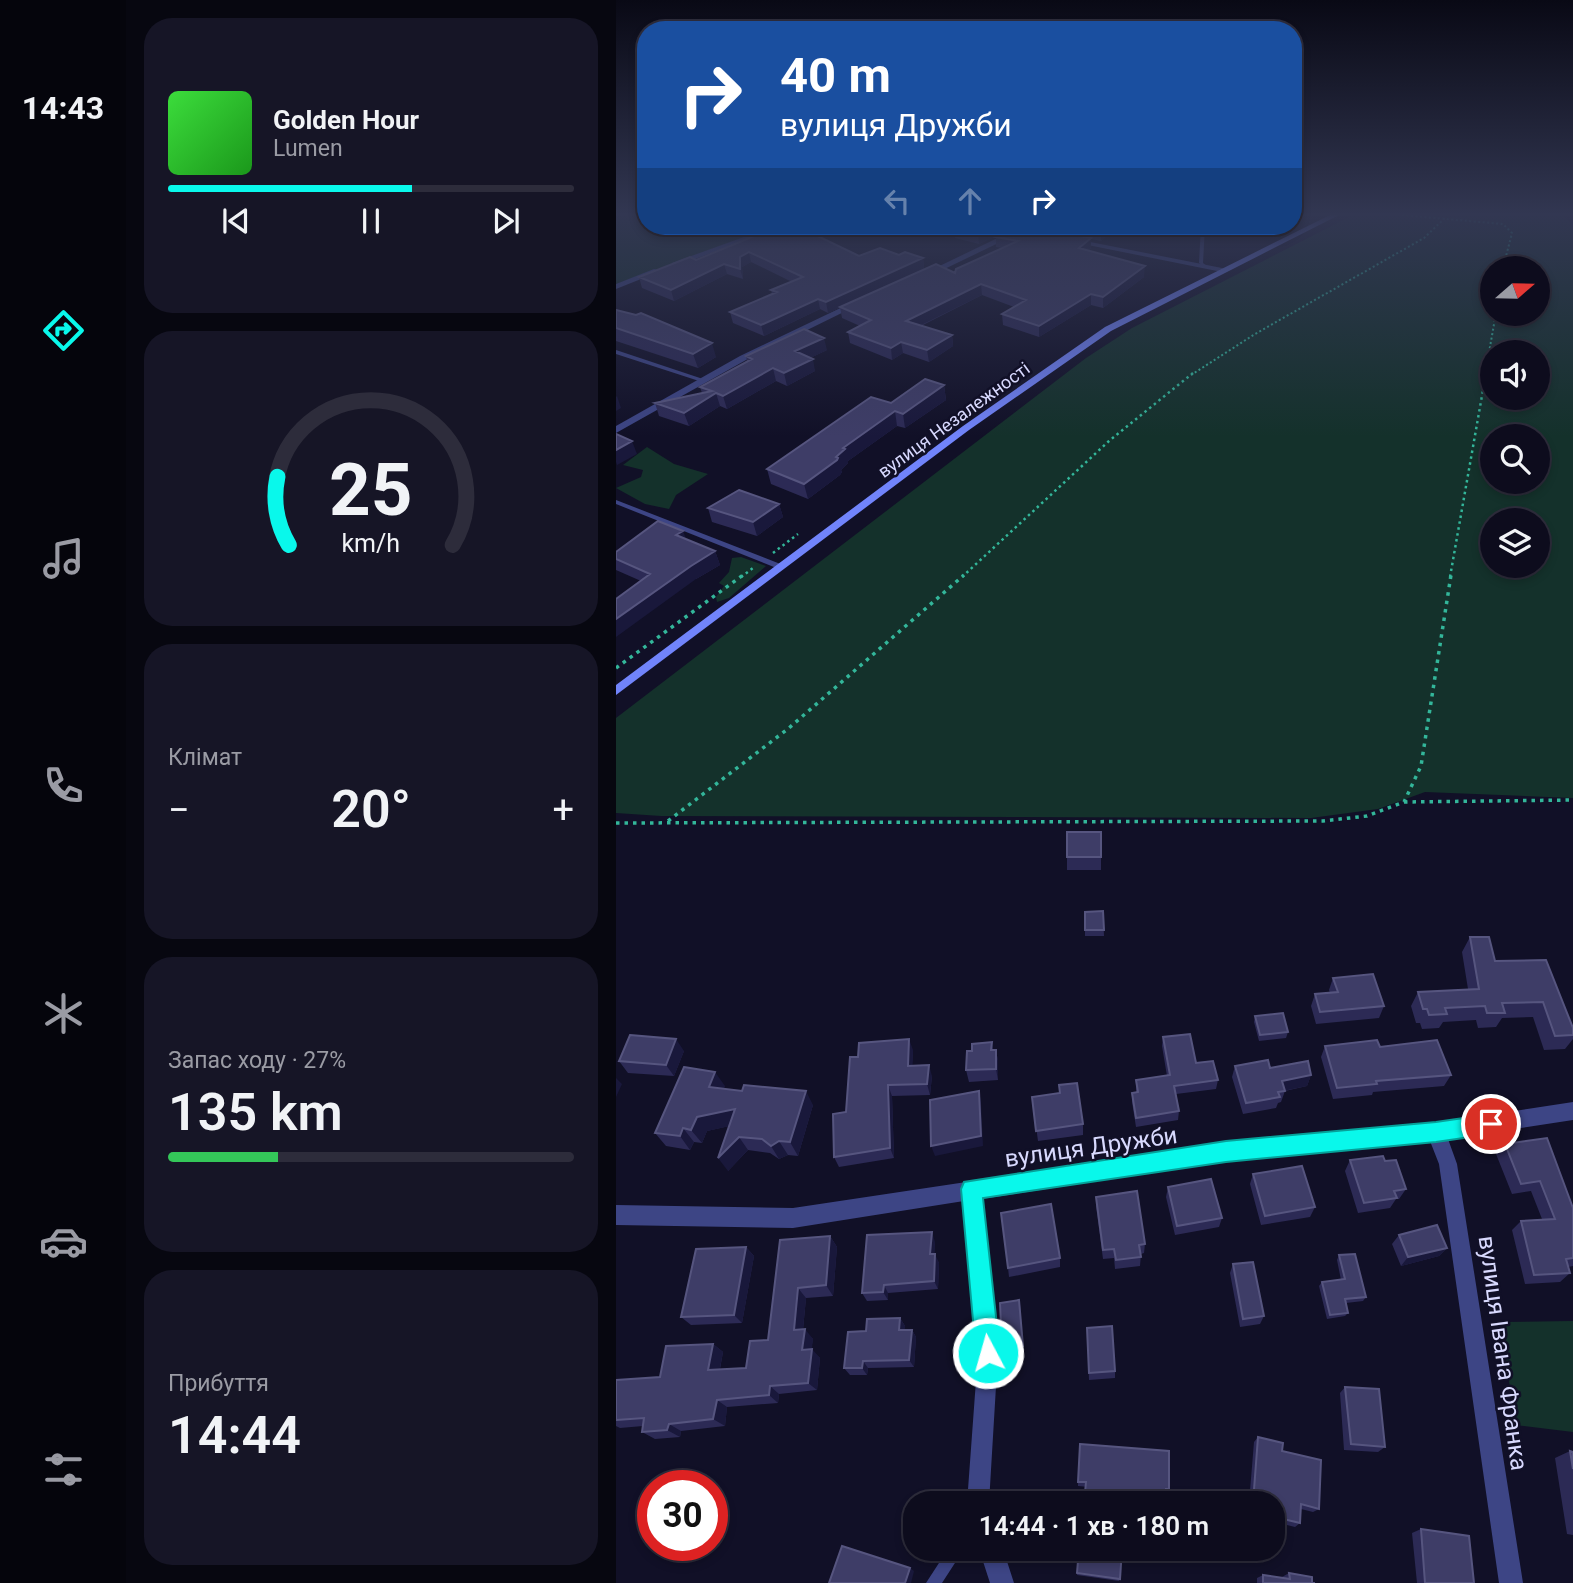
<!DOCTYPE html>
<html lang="uk">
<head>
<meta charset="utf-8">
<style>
  :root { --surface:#0d0c1d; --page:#161526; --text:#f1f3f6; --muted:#9a9ba4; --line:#2d2c3b; --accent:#09f8eb }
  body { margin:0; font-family:Roboto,sans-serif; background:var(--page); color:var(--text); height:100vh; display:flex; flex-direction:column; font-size:26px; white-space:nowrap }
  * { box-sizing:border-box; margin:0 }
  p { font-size:23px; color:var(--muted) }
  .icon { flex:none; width:38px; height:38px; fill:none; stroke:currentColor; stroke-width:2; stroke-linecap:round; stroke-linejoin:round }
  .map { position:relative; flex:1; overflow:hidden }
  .panel { display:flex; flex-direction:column; gap:18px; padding:18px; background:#070710; width:490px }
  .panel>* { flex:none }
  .hud { position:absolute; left:21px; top:21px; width:665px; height:214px; border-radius:28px; box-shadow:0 4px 10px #0003,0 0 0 2px var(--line); background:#1a4fa0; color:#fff; overflow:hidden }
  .needle { width:46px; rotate:70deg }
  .tools { position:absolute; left:864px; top:256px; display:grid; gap:14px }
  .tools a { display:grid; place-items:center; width:70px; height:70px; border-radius:50%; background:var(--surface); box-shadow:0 4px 10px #0003,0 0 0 2px var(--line); font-size:35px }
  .speed { position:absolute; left:21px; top:1470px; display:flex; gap:14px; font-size:35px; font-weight:700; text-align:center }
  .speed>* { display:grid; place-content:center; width:91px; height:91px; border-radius:50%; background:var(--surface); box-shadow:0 4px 10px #0003,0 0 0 2px var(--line); line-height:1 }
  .speed .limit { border:10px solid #d22; background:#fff; color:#111 }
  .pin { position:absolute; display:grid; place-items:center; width:60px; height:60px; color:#fff; margin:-30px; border:4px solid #fff; border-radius:50%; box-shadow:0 2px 7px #0007 }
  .me { position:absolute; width:77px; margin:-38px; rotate:354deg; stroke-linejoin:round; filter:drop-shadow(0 0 5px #0008) }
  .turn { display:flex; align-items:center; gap:24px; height:147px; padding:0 28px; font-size:32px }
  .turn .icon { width:91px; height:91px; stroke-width:2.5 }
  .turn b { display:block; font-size:49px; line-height:60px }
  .lanes { display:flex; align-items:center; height:66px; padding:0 28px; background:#0003; justify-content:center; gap:35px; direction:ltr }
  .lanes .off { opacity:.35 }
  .big { font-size:52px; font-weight:600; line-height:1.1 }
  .panel .widget { flex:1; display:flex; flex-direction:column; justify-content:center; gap:10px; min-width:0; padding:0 24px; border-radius:28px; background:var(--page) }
  .panel .dial { align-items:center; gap:0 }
  .dial svg { height:182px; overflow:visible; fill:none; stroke:var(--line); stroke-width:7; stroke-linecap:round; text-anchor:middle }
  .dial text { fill:var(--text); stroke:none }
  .song { display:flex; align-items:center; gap:21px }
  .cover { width:84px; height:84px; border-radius:10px; background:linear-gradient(135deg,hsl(120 70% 55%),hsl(120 70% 35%)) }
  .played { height:7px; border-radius:4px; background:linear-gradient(90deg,var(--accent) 60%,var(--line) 60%) }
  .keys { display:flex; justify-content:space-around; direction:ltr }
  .heat { display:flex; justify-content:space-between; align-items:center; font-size:38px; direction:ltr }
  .charge { height:10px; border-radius:5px; background:linear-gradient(90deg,#34c759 27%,var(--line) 0) }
  .trip { position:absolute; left:287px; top:1491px; width:382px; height:70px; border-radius:28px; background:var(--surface); box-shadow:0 4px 10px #0003,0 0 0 2px var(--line); font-weight:600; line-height:70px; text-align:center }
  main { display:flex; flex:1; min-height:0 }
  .dock { display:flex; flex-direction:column; width:126px; justify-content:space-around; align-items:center; background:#05050c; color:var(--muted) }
  .dock .icon { width:49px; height:49px }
  .dock .selected { color:var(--accent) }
  .dock b { font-size:32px; color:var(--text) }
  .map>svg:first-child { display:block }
</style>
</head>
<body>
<main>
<nav class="dock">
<b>14:43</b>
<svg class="icon selected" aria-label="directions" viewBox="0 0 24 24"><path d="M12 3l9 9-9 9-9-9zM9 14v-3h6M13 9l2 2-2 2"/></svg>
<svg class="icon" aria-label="music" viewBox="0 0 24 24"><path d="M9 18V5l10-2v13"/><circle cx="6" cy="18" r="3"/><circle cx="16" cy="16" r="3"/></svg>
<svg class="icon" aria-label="phone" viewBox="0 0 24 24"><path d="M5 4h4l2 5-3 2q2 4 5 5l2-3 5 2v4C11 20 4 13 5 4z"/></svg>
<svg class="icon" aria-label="climate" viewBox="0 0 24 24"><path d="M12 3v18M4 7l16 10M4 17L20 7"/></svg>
<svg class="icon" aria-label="car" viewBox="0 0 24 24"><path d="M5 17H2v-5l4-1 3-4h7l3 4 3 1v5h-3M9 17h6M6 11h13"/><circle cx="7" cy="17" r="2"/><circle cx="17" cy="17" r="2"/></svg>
<svg class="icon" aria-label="filters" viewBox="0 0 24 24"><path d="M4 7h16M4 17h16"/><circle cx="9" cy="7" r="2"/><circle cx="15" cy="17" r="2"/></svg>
</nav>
<section class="panel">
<div class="widget">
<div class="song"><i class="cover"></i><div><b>Golden Hour</b><p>Lumen</p></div></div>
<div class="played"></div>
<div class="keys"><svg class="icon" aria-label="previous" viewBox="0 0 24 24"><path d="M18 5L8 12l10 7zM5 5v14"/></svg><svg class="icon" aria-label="pause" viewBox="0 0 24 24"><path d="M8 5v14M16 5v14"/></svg><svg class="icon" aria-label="next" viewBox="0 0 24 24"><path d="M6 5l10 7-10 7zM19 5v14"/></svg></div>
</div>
<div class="widget dial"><svg viewBox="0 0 100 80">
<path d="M14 69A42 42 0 1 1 86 69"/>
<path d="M14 69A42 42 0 0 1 9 39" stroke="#09f8eb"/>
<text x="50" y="56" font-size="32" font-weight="700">25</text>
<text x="50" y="72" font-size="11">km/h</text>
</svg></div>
<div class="widget"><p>Клімат</p>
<div class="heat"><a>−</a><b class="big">20°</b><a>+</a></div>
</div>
<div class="widget"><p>Запас ходу · 27%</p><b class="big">135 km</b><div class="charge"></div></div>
<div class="widget"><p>Прибуття</p><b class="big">14:44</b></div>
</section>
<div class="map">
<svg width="957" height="1583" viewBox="0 0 957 1583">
  <rect width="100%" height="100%" fill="#111027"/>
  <path fill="#14312b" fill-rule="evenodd" d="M5 215H30V226H160L0 284V221Z
    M737 215H947L957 225V798L809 792 762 809 695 818 45 816 0 813V718L470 358 516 328ZM877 268H922V313H877ZM877 352H922V397H877ZM877 436H922V481H877ZM877 520H922V565H877Z
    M31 447 58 464 92 474 60 495 53 509 29 504 0 488 25 477 27 470 7 465Z
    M125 557 150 566 113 598 101 602 100 597 108 586 103 583 113 572 116 558Z
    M957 1321V1432L899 1425 885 1322Z"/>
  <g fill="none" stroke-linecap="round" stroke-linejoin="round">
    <path stroke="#33b69a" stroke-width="2" stroke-dasharray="2 2.5" stroke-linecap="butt" d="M786 215 887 224 896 233 887 268
      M575 375 639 334 808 238 829 218
      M869 375 880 313"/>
    <path stroke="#33b69a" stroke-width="2.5" stroke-dasharray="2.5 3.5" stroke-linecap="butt" d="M157 553 182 534
      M125 577 137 568
      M346 577 493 441 577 373
      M834 577 870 373"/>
    <path stroke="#33b69a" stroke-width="3.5" stroke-dasharray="3.5 5" stroke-linecap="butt" d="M0 668 127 575
      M788 802 957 800
      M52 821 173 728 348 575
      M0 823 707 821 751 816 788 802 805 766 835 575"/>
    <path fill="#3d4585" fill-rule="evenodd" d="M585 226H589L587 263 592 267 590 268 583 263Z
      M0 350 87 379 88 380 83 381 0 354Z
      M0 500 167 565 169 567 167 569H163L0 504Z
      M332 1549H348L326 1583H310Z"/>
    <path fill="#3d4585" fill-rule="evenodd" d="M158 226H168L63 265 56 263Z
      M394 232 401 234 314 276 307 274Z
      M454 238 606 268 610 270 606 272 457 242 453 240Z
      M38 269 45 271 0 289V284Z
      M237 302 244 304 130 360 0 433V426L124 356Z
      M957 1102V1120L832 1139 841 1164 907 1583H883L823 1164 814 1141 610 1161 366 1199 382 1353 373 1503H351L362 1353 348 1201 177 1228 0 1225V1205L177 1208 610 1143 820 1123Z
      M363 1549H387L398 1583H374Z"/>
    <path fill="#7184fb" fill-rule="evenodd" d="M714 215H723L495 331 353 430 0 695V685L347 426 489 327Z"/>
  </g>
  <path fill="#2c2a55" d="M340 226H391V231L363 244 339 238 337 227Z
    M416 226H502L485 241 475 239V248L472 251 528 277 487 308 475 305 423 337 387 325 386 314 398 307 366 295 305 326 336 335 337 346 313 362 287 353 276 360 234 343 232 332 244 326 226 318 224 307 339 273 386 248 380 247V237Z
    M524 226H554L550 230Z
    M143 234 243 256 283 255 307 258 308 269 212 313 204 309 148 336 117 323 114 312 156 294 155 290 176 282 135 262 126 267 127 279 111 274 58 301 26 288 23 277 80 260Z
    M0 310 100 357 82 368 0 341Z
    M211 350 194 358 199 371 171 386 160 381 111 409 104 406 73 426 43 416 39 403 86 393 84 387 131 361 130 356Z
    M328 385 330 400 289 428 281 426 232 461V463L225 470 226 472 224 475 192 499 155 484 151 469 275 403Z
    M163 504 167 517 141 536 96 522 92 508Z
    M70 539 99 551 104 565 80 579 25 581 0 570V552Z
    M485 832V870H451V857Z
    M487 911 488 936H469V912Z
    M854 937 879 961 957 1028V1039L949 1049 928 1050 917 1017 886 1018 880 1027 862 1028 860 1020 827 1022 823 1028 806 1029 804 1023H800L795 1006 802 992 852 989 846 952Z
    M717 978 768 1006 763 1018 700 1024 695 1006 699 994 714 993 713 990Z
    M639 1016 672 1032 670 1038 643 1041 638 1022Z
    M547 1037 602 1080 600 1089 560 1094 563 1111 562 1120 520 1127 516 1102V1093H520V1080L551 1076 546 1046Z
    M376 1042 377 1050H380L382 1061V1080L353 1082 350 1070 356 1051Z
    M709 1046 764 1047 835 1075 828 1086 757 1092 756 1095 717 1099 705 1057Z
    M297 1050 296 1066 316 1076 314 1095 276 1096 278 1158 223 1167 218 1157Z
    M68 1051 58 1076 12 1073 3 1061Z
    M619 1066 654 1068 695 1075 691 1086 669 1091 665 1102 662 1103 660 1108 627 1114 616 1077Z
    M109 1086 107 1089 197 1105 182 1156 172 1155 163 1159 154 1153 132 1150 112 1171 113 1126 91 1131 86 1143 78 1142 74 1150 50 1146 39 1133Z
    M416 1097 467 1124V1135L422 1141Z
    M889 1144 957 1208V1266L952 1267 954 1273 944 1282 909 1284 896 1230 905 1221 926 1219 915 1191 896 1194 880 1154Z
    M734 1160 769 1161 790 1189 783 1199H780L774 1208 742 1213 729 1171Z
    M637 1174 699 1207 694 1217 645 1225 634 1184Z
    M552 1187 606 1218 603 1227 559 1235 550 1197Z
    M480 1197 529 1244 528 1253 525 1254 524 1266 499 1269 498 1258 487 1259 480 1206Z
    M783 1235 831 1248 823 1256 785 1266 776 1244Z
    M214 1236 221 1247 217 1296 190 1298 187 1330 197 1339 195 1350 204 1358 201 1390 163 1394 162 1403 111 1407 109 1426 65 1431 64 1437 39 1439 26 1432 27 1426 4 1428 0 1426V1420L44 1377 97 1344 107 1352 104 1369 130 1368 152 1340 164 1240Z
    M319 1242 318 1254 323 1263 322 1289 272 1293V1300L251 1301 246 1293Z
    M130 1247 138 1256 126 1323 75 1325 65 1317Z
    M723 1255 750 1297 747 1301 730 1303 732 1313 729 1316 711 1319 703 1286 706 1282 725 1280 721 1260Z
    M444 1258V1267L393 1277 392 1268Z
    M617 1264 648 1316 644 1324 624 1327 614 1273Z
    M404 1304 407 1349 387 1352 386 1348Z
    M284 1318 289 1326 288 1330H296L300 1337 298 1367 252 1368 251 1375H234L228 1368 250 1331Z
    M471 1328 499 1371V1378L473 1380Z
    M729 1387 769 1447 762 1452 728 1450 724 1393Z
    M642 1437 666 1451 703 1509 697 1512 685 1509 684 1523 679 1527 663 1523V1527L658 1530H656V1503H633L638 1442Z
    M954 1451 957 1452V1535L951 1534 939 1458Z
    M462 1482 553 1489 551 1494H550L462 1486Z
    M805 1529 858 1583H801L796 1533Z
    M461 1573 504 1579 503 1581 461 1575Z
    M673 1573 699 1583H641V1578L647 1575 666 1578V1577Z"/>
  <path fill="#19183b" d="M376 226H391V231L363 244 362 232Z
    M491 226H502L485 241V231Z
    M475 238V248L463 259V248Z
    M133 252 135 262 126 267 127 279 124 269V257Z
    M307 258 308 269 212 313 210 302Z
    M108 264 111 274 58 301 55 290Z
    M529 266 528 277 487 308V297Z
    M365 284 366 295 291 332 290 321Z
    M475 294V305L423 337V326Z
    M202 299 204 309 148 336 145 325Z
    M336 335 337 346 313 362 311 350Z
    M208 338 211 350 182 364 179 351Z
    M285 342 287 353 276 360 275 348Z
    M96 343 100 357 82 368 77 354Z
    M197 359 199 371 171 386 168 373Z
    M157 368 160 381 111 409 107 396Z
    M328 385 330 400 289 428 287 414Z
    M100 393 104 406 73 426 68 413Z
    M1 396 5 408 0 411V397Z
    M279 411 281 426 232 461V463L225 470 226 472 224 475 192 499 188 484 227 448Z
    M16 441 21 454 1 465 0 462V450Z
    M163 504 167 517 141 536 137 522Z
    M67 531 72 544 60 535Z
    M99 551 104 565 80 579 0 637V619L75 566Z
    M60 1039 68 1051 58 1076 50 1065Z
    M293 1039 297 1050 296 1077 292 1066Z
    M380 1050 382 1061V1080L380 1069Z
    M313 1065 316 1076 314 1095 311 1084Z
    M99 1072 109 1086 102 1101 93 1087Z
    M695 1075 691 1086 662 1092 666 1081Z
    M0 1078 6 1084 0 1097Z
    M272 1085 276 1096 278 1158 274 1148Z
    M190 1091 197 1105 182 1156 174 1142Z
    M363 1091 365 1102 367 1146 319 1156 315 1146Z
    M119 1109 128 1123 91 1131 86 1143 75 1130 81 1117Z
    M67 1128 78 1142 74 1150 64 1136Z
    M123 1137 132 1150 112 1171 102 1158Z
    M163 1141 172 1155 163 1159 155 1146Z
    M316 1232 319 1242 318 1263 314 1254Z
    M214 1236 221 1247 217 1296 210 1285Z
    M130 1247 138 1256 126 1323 118 1315Z
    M831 1248 823 1256 785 1266 792 1257Z
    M319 1254 323 1263 322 1289 318 1281Z
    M268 1285 272 1293V1300L267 1292Z
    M182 1288 190 1298 186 1339 178 1330Z
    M284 1318 289 1326 288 1337 283 1330Z
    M189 1329 197 1339 195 1359 186 1350Z
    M296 1330 300 1337 298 1367 293 1360Z
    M97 1344 107 1352 102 1378 92 1370Z
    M196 1349 204 1358 201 1390 192 1383Z
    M247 1361 252 1368 251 1375 246 1368Z
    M154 1386 163 1394 162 1403 153 1395Z
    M101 1400 111 1407 109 1426 97 1419Z
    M53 1424 65 1431 64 1437 51 1430Z
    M294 1568 298 1571 295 1583H289Z"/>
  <path fill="#3e3d67" stroke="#56557f" stroke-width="2" d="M178 226H181L243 256 264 248 283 255 289 252 307 258 210 302 202 299 145 325 114 312 161 292 155 290 187 277 133 252 124 257V269L108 264 55 290 23 277 74 257 80 260 143 234Z
    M340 226H376L362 232 337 227Z
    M404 226H413L475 238 463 248 529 266 487 297 475 294 423 326 386 314 410 300 365 284 290 321 336 335 311 350 285 342 275 348 232 332 255 320 224 307 320 264 339 273 340 269 402 241 380 237Z
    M461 226H491L485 231Z
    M0 310 20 315 25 313 96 343 77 354 0 328Z
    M188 329 208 338 179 351 197 359 168 373 157 368 107 396 100 393 68 413 39 403 96 391 84 387 136 359 130 356Z
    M309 379 328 385 287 414 279 411 227 448 229 449 220 457 222 458 221 460 188 484 151 469 255 397 275 403Z
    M0 434 16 441 0 450Z
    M123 490 163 504 137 522 92 508Z
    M42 521 67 531 60 535 99 551 75 566 0 619V599L34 574 0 559V552Z
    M451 832H485V857H451Z
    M487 911 488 930H469V912Z
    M854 937H873L879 961 930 960 957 1028V1035L939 1036 927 1002 886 1003 889 1013H871L869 1006 829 1008 831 1014 813 1015 811 1009H807L802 992 863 989Z
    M757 974 768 1006 704 1012 699 994 722 992 717 978Z
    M667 1013 672 1032 644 1035 639 1016Z
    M574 1034 580 1063 597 1061 602 1080 558 1086 563 1111 520 1118 516 1093 522 1092 520 1080 554 1075 547 1037Z
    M14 1035 60 1039 50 1065 3 1061Z
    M293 1039 292 1066 313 1065 311 1084 272 1085 274 1148 218 1157 217 1114 230 1112 234 1057H242L243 1043Z
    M761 1040 764 1047 821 1040 835 1075 760 1081 761 1084 721 1088 709 1046Z
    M376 1042 375 1050H380V1069L350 1070 351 1051H356V1044Z
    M652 1060 654 1068 692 1061 695 1075 666 1081 669 1091 662 1092 664 1097 630 1103 619 1066Z
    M68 1067 99 1072 93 1087 126 1091 128 1085 190 1091 174 1142 163 1141 155 1146 146 1139 123 1137 102 1158 119 1109 81 1117 75 1130 67 1128 64 1136 39 1133Z
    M461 1083 467 1124 420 1131 416 1097 444 1093 443 1085Z
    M363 1091 365 1136 315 1146 314 1100Z
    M931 1138 957 1208V1258L950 1259 954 1273 918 1275 905 1221 939 1219 924 1181 905 1184 889 1144Z
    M767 1156 769 1161 780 1160 790 1189 778 1191 781 1198 748 1203 734 1160Z
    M686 1166 699 1207 649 1216 637 1174Z
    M595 1179 606 1218 561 1226 552 1187Z
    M521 1191 529 1244 523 1245 525 1257 500 1260 498 1249 487 1250 480 1197Z
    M435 1204 444 1258 392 1268 385 1213Z
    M821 1225 831 1248 792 1257 783 1235Z
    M316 1232 314 1254H319L318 1281 268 1285 267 1292 246 1293 251 1235Z
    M214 1236 210 1285 182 1288 178 1330 189 1329 186 1350 196 1349 192 1383 154 1386 153 1395 101 1400 97 1419 53 1424 51 1430 26 1432 28 1418 0 1420V1380L44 1377 50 1346 97 1344 92 1370 130 1368 134 1341 152 1340 164 1240Z
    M130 1247 118 1315 65 1317 80 1249Z
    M739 1254 750 1297 729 1299 732 1313 714 1315 706 1282 729 1279 723 1255Z
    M637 1262 648 1316 627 1319 617 1264Z
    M403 1300 407 1346 386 1348 384 1303Z
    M284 1318 283 1330H296L293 1360 247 1361 246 1368H228L232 1332 250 1331 251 1319Z
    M496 1326 499 1371 473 1373 471 1328Z
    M729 1387 763 1389 769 1447 735 1444Z
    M642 1437 667 1443 666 1451 705 1460 703 1509 685 1504 684 1523 663 1518V1527L656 1525V1503H637Z
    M464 1444 553 1451V1489H550V1503H468L470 1482H462Z
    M954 1451 957 1452V1469Z
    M805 1529 853 1536 858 1583H809Z
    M226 1546 294 1568 289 1583H213Z
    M463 1549H506L504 1579 461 1573Z
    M673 1573 696 1577V1583H699H647V1575L674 1579Z"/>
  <linearGradient id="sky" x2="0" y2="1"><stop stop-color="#090915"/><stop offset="0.49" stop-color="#323752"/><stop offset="1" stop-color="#323752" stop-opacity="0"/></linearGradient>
  <rect width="957" height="437" fill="url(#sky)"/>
  <path fill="#09f8eb" stroke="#06a199" stroke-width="2" d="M875 1114 882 1117 885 1124 882 1131 875 1134 820 1142 610 1162 367 1198 384 1353 380 1362 372 1365 363 1362 360 1353 345 1189 348 1182 610 1141 820 1122Z"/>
  <g text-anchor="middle" stroke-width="5" stroke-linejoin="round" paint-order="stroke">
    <g font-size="18" fill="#d8d9fe" stroke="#111027">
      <text transform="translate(338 420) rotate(-36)" y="6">вулиця Незалежності</text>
    </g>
    <g font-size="24" fill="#d8d9fe" stroke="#111027">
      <text transform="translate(475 1147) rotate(-8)" y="8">вулиця Дружби</text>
      <text transform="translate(887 1353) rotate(82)" y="8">вулиця Івана Франка</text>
    </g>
  </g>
</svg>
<div class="tools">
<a><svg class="needle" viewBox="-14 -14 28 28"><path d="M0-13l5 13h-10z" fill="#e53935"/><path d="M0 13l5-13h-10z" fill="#9a9ba4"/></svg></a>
<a><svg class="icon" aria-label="sound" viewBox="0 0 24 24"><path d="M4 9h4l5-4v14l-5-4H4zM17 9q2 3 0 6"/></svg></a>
<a><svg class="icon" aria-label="search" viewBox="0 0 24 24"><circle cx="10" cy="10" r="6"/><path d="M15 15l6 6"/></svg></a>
<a><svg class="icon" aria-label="layers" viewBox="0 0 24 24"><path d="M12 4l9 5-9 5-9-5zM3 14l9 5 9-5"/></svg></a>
</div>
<div class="speed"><div class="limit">30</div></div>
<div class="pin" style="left:875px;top:1124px;background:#d93025"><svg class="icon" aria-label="arrive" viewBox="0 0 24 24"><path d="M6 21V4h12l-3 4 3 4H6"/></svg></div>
<svg class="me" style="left:372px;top:1353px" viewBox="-20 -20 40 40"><circle r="17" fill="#09f8eb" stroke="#fff" stroke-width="3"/><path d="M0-11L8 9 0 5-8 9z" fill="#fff"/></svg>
<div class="trip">14:44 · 1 хв · 180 m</div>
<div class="hud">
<div class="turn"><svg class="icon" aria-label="right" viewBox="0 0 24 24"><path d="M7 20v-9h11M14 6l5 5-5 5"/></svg><div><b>40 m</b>вулиця Дружби</div></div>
<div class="lanes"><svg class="icon off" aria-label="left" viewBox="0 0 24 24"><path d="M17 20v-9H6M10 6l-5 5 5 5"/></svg><svg class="icon off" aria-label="ahead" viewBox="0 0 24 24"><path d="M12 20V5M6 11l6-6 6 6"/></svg><svg class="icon" aria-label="right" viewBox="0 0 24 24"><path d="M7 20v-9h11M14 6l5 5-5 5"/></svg></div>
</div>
</div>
</main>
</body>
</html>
